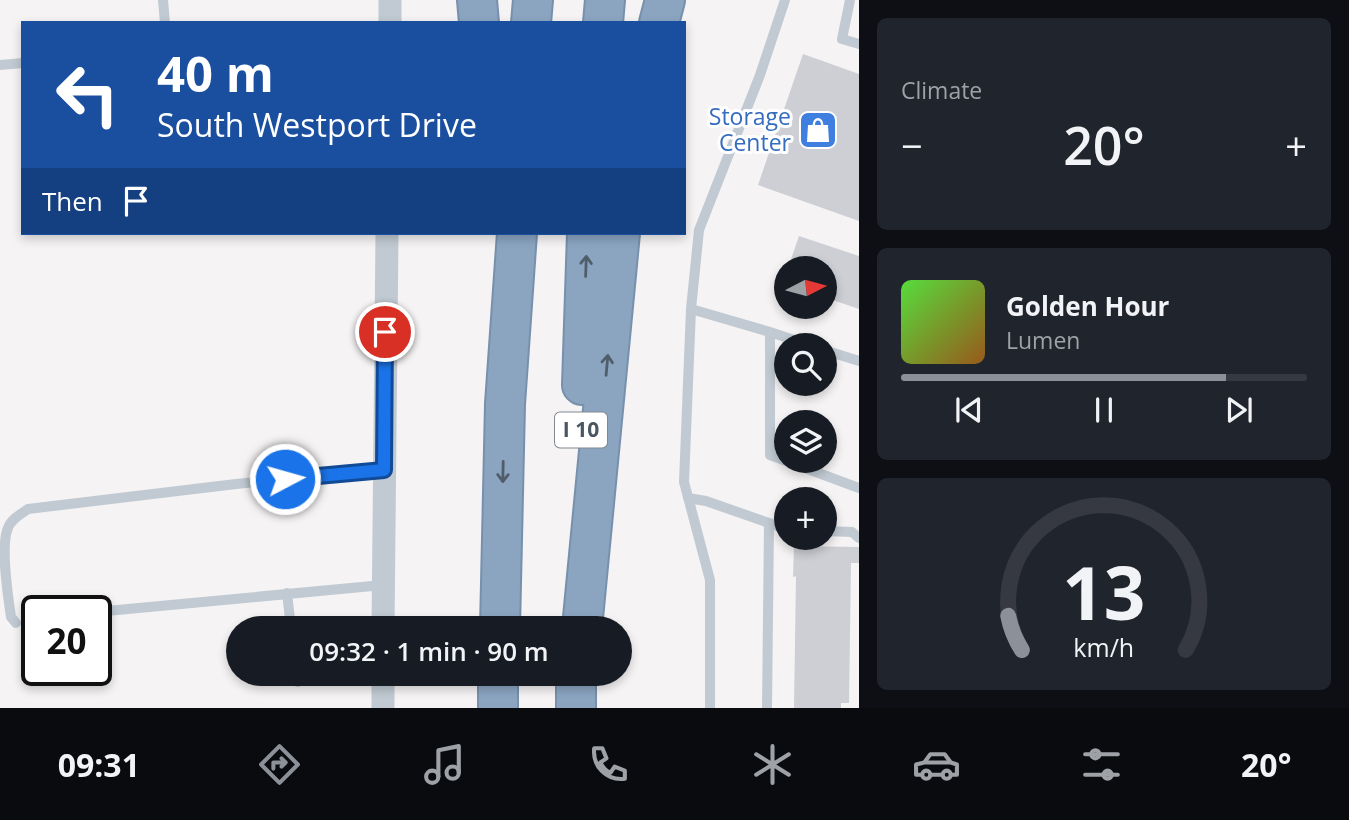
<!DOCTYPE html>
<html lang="en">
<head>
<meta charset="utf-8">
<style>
  :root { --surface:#171b24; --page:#20242c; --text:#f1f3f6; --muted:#9ea1a6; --line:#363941; --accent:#8c9099 }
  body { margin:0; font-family:"Open Sans",sans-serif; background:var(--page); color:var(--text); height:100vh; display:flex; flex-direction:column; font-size:26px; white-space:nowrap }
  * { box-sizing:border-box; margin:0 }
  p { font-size:23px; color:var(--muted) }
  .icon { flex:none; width:38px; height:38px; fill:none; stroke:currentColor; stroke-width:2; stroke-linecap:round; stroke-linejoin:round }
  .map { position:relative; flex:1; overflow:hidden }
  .panel { display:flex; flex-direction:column; gap:18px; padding:18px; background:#0d0f14; width:490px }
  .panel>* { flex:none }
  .hud { position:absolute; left:21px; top:21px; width:665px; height:214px; border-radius:0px; box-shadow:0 4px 10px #0003; background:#1a4fa0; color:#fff; overflow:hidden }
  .needle { width:46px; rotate:84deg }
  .buttons { position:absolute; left:774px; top:256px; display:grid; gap:14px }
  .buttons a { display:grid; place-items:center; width:63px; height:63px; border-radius:50%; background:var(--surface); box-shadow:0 4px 10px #0003; font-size:35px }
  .speed { position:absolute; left:21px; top:595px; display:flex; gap:14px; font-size:35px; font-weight:700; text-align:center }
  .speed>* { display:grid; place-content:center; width:91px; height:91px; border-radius:50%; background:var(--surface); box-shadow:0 4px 10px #0003; line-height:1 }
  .speed .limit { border:4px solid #111; border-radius:10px; background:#fff; color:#111 }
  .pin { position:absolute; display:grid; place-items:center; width:60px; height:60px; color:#fff; margin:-30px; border:4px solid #fff; border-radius:50%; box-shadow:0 2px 7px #0007 }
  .me { position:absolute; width:77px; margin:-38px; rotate:84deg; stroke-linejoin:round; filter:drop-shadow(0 0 5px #0008) }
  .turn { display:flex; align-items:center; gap:24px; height:147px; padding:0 21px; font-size:32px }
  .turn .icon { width:91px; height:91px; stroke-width:2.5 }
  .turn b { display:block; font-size:49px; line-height:60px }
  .then { display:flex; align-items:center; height:66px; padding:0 21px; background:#0003; gap:14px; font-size:26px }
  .big { font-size:52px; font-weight:600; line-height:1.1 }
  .panel .card { flex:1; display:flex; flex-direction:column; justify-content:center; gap:10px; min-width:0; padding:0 24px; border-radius:10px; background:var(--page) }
  .panel .dial { align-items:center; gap:0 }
  .dial svg { height:182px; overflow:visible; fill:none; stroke:var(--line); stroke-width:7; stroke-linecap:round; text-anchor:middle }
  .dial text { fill:var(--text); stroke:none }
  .song { display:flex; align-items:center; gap:21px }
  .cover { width:84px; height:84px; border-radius:10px; background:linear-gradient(135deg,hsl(110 70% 55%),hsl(30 70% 35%)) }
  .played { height:7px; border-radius:4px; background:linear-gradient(90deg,var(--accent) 80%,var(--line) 80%) }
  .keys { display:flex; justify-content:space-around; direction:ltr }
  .heat { display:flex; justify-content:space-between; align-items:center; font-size:38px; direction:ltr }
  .trip { position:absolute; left:226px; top:616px; width:406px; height:70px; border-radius:35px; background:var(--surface); box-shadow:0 4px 10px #0003; font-weight:600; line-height:70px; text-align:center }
  .menu { display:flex; height:112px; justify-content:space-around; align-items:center; background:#090b0e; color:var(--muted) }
  .menu .icon { width:49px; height:49px }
  .menu .active { color:var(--accent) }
  .menu b { font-size:32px; color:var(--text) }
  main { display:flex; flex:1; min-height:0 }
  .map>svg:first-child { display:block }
</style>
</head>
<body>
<main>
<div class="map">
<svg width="859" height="708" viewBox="0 0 859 708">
  <rect width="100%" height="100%" fill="#f5f3f3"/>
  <path fill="#cdcfd5" d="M803 54 859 74V221L758 185Z
    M799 236 859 256V309L824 297V268H788Z
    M794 546 859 547V563H851L849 703H841V708H794L796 576 793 577Z"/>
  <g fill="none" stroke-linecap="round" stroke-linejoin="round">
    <defs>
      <path id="highway" d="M477 0 479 23
        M531 23 533 0
        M603 23 605 0
        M659 23 665 0
        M582 385 587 233
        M500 628 505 404 517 233
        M582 628 620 233
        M498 708V674
        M576 708V674"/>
    </defs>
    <use href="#highway" stroke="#7690ad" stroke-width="42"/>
    <path stroke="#c1cad2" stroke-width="10" d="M163 0 165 23
      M850 0 842 39 859 44
      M0 65 23 63
      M691 309 770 332V455L859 488
      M770 332 809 345
      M824 350 859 361
      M688 498 706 501 786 529
      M824 531 852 532 859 538
      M287 593 291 628
      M96 612 383 585
      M16 623 11 617C8 596 0 546 8 528 11 519 21 514 28 509L236 484 384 469
      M297 674 298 682
      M710 708V580L684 482 691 309 699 230 760 75 785 0
      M767 708 769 524"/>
    <path stroke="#c1cad2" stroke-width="23" d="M390 23V0
      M383 628 387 233
      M383 708V674"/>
    <use href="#highway" stroke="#8ba5c1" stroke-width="38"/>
  </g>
  <defs><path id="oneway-shaft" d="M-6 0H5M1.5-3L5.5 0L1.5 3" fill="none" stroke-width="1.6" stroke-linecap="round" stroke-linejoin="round" transform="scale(1.75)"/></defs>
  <g stroke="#505e6b">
    <use href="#oneway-shaft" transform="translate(586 266) rotate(-88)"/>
    <use href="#oneway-shaft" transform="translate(607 365) rotate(-85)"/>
    <use href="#oneway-shaft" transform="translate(503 472) rotate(91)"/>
  </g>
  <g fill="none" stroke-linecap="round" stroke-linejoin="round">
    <defs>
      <path id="route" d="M285 479 384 470 385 332"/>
    </defs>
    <use href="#route" stroke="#114b97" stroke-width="18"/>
    <use href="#route" stroke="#1a73e8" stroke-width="12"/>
  </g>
  <defs>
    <symbol id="shop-square" viewBox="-11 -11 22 22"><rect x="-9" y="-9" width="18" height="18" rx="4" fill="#3f7fe0" stroke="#fff"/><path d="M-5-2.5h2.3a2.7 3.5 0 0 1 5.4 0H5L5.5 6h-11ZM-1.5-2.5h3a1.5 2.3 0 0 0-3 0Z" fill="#fff"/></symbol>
  </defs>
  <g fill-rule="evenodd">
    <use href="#shop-square" x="796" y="108" width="44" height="44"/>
  </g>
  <g text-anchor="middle" stroke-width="6" stroke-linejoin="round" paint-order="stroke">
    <rect fill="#fff" stroke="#808990" stroke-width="2" x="555" y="412.5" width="52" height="35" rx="5"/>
    <g font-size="21" font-weight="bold" fill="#4a5661">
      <text x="581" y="437">I 10</text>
    </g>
    <g font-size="23" fill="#366cbe" stroke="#fff" text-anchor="end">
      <text x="791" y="125">Storage<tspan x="791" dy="26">Center</tspan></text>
    </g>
  </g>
</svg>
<div class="buttons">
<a><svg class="needle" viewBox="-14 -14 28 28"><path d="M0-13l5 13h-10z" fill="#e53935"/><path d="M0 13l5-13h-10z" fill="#9ea1a6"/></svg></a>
<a><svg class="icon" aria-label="search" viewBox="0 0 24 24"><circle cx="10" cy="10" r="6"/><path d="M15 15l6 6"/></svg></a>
<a><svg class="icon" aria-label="layers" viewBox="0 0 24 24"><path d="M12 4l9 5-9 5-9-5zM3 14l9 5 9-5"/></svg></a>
<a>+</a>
</div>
<div class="speed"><div class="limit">20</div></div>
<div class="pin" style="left:385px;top:332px;background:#d93025"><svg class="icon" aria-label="arrive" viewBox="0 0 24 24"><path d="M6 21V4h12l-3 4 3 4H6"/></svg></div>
<svg class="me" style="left:285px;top:479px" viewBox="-20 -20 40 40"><circle r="17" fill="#1a73e8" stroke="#fff" stroke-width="3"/><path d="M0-11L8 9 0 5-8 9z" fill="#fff"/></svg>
<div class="trip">09:32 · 1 min · 90 m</div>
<div class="hud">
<div class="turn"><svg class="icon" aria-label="left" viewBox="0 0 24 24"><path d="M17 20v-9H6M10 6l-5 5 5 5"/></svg><div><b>40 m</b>South Westport Drive</div></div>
<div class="then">Then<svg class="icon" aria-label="arrive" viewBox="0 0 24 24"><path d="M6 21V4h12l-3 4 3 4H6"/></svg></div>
</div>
</div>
<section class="panel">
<div class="card"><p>Climate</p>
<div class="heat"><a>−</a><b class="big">20°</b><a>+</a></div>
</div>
<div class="card">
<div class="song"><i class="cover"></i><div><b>Golden Hour</b><p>Lumen</p></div></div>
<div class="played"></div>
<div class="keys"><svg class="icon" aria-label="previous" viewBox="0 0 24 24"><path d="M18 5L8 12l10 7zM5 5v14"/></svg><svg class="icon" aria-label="pause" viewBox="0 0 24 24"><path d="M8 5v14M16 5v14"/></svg><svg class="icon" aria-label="next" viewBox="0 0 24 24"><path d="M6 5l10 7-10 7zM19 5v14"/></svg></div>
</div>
<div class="card dial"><svg viewBox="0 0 100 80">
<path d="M14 69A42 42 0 1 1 86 69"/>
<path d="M14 69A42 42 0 0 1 8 54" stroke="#8c9099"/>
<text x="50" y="56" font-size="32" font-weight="700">13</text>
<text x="50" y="72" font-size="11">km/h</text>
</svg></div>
</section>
</main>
<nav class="menu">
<b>09:31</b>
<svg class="icon active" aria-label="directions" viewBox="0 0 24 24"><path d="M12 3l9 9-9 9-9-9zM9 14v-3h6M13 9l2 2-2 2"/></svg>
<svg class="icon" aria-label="music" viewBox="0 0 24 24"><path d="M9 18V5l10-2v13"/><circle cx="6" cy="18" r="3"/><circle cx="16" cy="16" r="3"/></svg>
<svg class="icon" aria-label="phone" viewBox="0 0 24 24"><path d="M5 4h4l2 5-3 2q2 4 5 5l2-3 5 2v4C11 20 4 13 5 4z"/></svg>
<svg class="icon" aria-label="climate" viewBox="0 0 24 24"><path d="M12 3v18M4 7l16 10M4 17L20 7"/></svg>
<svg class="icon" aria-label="car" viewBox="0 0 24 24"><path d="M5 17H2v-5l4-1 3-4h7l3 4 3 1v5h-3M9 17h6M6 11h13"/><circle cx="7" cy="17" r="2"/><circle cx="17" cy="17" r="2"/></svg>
<svg class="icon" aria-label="filters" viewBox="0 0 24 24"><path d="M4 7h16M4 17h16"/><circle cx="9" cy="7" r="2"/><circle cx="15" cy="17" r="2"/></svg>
<b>20°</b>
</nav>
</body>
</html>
